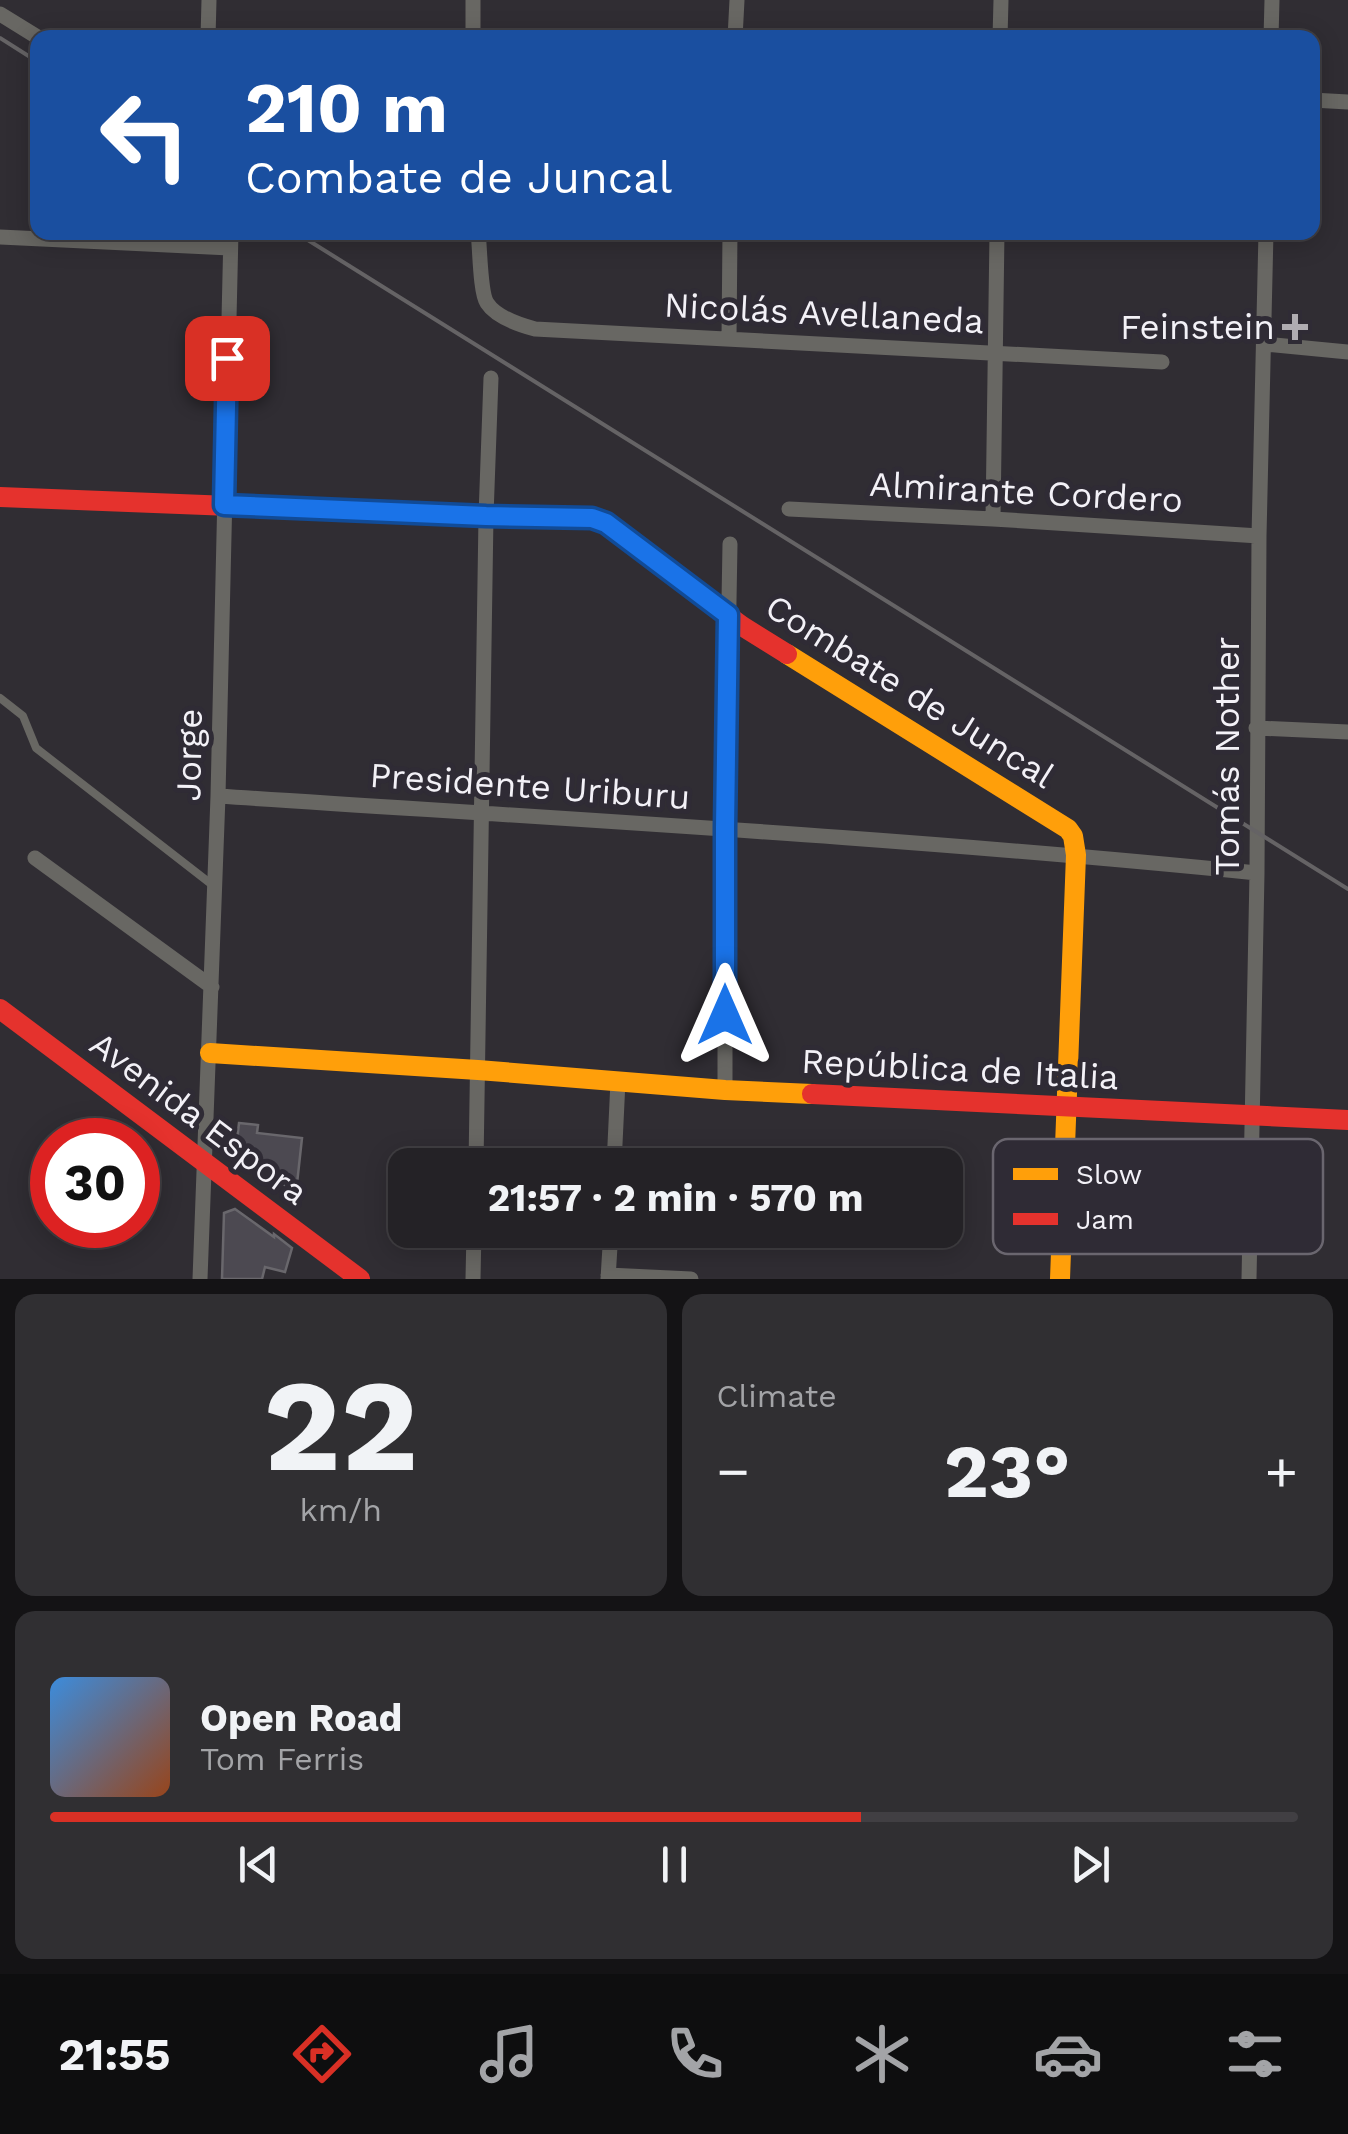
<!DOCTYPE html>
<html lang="en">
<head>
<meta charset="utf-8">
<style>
  :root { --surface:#242226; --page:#302f32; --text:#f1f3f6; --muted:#a3a4a7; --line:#413f43; --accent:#d93025 }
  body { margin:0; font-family:"Work Sans",sans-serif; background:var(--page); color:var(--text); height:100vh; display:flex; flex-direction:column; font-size:38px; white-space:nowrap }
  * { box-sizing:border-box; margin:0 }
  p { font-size:32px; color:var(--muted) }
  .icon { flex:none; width:55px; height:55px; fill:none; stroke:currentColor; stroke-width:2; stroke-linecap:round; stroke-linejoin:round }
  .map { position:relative; height:1279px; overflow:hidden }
  .panel { display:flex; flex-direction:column; gap:15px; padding:15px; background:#141315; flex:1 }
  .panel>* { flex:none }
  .top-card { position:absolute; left:30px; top:30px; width:1290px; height:210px; border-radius:20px; box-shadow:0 5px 25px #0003,0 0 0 2px var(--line); background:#1a4fa0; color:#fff; overflow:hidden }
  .speed { position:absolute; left:30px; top:1118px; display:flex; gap:20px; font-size:50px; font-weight:700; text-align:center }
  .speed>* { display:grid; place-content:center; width:130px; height:130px; border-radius:50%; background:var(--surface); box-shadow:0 5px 25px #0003,0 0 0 2px var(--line); line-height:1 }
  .speed .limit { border:15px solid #d22; background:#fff; color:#111 }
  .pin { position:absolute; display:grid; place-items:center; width:85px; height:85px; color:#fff; margin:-42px; border-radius:20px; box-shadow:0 5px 15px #0006 }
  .me { position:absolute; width:110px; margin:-55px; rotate:0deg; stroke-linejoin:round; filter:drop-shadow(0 0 8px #0008) }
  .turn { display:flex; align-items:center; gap:35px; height:210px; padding:0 50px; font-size:45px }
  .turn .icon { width:130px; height:130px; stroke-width:2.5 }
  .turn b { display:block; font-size:70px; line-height:85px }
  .big { font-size:75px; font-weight:700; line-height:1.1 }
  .panel .card { flex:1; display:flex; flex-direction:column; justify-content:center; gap:15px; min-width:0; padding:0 35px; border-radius:20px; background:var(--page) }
  .panel .dial { align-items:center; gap:0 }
  .dial b { font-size:130px; line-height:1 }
  .song { display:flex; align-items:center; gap:30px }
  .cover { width:120px; height:120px; border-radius:15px; background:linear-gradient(135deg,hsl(210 70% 55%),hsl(20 70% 35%)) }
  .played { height:10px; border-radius:5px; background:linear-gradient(90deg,var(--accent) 65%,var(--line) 65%) }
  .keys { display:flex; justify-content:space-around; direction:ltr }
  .heat { display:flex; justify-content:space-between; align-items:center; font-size:55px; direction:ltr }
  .panel .tiles { flex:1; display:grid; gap:15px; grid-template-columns:1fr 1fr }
  .card:last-child { grid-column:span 2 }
  .trip { position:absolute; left:388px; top:1148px; width:575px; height:100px; border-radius:20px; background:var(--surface); box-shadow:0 5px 25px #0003,0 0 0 2px var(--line); font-weight:700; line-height:100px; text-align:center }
  .tab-bar { display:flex; height:160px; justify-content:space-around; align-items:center; background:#0e0e0f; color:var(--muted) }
  .tab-bar .icon { width:70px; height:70px }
  .tab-bar .current { color:var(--accent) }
  .tab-bar b { font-size:45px; color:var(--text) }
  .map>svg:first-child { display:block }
</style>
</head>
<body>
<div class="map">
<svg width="1348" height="1279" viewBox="0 0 1348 1279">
  <rect width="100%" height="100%" fill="#302d33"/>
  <path fill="#4c4951" stroke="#69676c" stroke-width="2.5" d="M239 1123 258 1125 257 1133 302 1138 296 1193 276 1179 277 1175 240 1147V1142L237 1140Z
    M235 1209 274 1237V1234L292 1248 285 1272 265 1267 262 1279H222L224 1213Z"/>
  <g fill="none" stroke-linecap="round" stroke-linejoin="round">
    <path stroke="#686763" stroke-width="8" d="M0 698 23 716 36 748 215 887"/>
    <path stroke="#686763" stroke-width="15" d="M0 14 39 38
      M208 38 209 0
      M473 38V0
      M735 38 737 0
      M1000 38 1001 0
      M1271 38 1272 0
      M1312 100 1348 102
      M478 232C480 247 480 293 487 303 496 317 520 325 535 329L1162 362
      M0 237 230 248
      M729 339 730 232
      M1264 344 1348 352
      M789 509 993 519 1259 536
      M993 519 997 232
      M1256 728 1348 732
      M218 796C564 819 911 838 1257 873
      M35 858 212 987
      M725 1090V828L730 544
      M476 1165 486 516 491 378
      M614 1165 618 1081
      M608 1275 691 1279
      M200 1279 218 796 231 232
      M473 1279 474 1230
      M608 1279 611 1230
      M1249 1279 1257 873 1259 536 1266 232"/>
    <path stroke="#ff9f0a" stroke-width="20" d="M787 654 1068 829 1073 836 1076 855 1060 1279
      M210 1053 478 1070 725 1090 812 1094"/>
    <path stroke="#e5322d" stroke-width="20" d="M0 497 486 516 592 518 599 520 742 626 787 654
      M0 1009 360 1279
      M812 1094 1348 1120"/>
    <path stroke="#656365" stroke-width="4" d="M0 38 38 62
      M295 232 1348 889"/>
  </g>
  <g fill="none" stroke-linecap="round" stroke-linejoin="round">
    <defs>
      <path id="route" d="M227 358 224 505 486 516 592 518 606 523 728 615 725 828V1015"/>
    </defs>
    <use href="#route" stroke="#114b97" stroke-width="25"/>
    <use href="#route" stroke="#1a73e8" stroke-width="18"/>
  </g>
  <path fill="#afacb2" stroke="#2f2b35" stroke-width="4" d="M1290 312h10v10h10v10h-10v10h-10v-10h-10v-10h10z"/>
  <g text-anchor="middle" stroke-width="10" stroke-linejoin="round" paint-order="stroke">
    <g font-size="35" fill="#f3f1f7" stroke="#2f2b35">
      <text transform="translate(824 313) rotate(3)" y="12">Nicolás Avellaneda</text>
      <text transform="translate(1026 492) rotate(3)" y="12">Almirante Cordero</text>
      <text transform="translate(910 691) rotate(32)" y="12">Combate de Juncal</text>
      <text transform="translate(189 755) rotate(-89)" y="12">Jorge</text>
      <text transform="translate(1227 756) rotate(-90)" y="12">Tomás Nother</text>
      <text transform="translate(530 786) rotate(4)" y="12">Presidente Uriburu</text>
      <text transform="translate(960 1069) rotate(3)" y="12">República de Italia</text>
      <text transform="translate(199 1118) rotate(37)" y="12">Avenida Espora</text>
    </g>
    <g font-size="35" fill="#f3f1f7" stroke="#2f2b35" text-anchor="end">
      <text x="1275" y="339">Feinstein</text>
    </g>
  </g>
  <rect x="993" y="1139" width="330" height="115" rx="15" fill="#2f2b35" stroke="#6a666f" stroke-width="2.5"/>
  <rect x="1013" y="1168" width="45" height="12" fill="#ff9f0a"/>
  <rect x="1013" y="1213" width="45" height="12" fill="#e5322d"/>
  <g font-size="28" fill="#f3f1f7">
    <text x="1076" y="1184">Slow</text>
    <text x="1076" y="1229">Jam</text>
  </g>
</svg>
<div class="speed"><div class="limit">30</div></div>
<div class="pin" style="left:227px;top:358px;background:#d93025"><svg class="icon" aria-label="arrive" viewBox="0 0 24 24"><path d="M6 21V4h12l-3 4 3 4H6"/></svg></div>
<svg class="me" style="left:725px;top:1015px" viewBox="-20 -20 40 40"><path d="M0-17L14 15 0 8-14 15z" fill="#1a73e8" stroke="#fff" stroke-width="4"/></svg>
<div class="trip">21:57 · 2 min · 570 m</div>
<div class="top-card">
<div class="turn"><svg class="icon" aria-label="left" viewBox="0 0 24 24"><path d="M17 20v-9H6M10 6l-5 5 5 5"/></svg><div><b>210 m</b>Combate de Juncal</div></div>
</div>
</div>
<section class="panel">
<div class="tiles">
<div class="card dial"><b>22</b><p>km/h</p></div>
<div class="card"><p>Climate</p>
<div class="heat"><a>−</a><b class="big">23°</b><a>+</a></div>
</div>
<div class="card">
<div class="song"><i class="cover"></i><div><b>Open Road</b><p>Tom Ferris</p></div></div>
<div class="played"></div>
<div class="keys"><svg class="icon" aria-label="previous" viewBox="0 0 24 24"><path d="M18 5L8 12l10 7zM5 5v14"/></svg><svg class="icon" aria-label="pause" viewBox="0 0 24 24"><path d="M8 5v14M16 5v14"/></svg><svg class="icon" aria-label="next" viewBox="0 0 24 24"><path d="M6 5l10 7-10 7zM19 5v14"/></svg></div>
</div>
</div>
</section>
<nav class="tab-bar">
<b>21:55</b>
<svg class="icon current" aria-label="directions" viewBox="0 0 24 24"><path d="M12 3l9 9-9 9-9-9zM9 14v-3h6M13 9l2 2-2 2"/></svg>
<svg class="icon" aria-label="music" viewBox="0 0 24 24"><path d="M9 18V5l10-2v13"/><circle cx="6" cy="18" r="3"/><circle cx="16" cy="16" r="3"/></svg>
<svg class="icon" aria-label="phone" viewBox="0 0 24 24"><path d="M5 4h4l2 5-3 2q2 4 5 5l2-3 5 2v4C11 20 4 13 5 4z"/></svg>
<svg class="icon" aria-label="climate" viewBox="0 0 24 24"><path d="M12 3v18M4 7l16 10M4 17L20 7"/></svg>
<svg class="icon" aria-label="car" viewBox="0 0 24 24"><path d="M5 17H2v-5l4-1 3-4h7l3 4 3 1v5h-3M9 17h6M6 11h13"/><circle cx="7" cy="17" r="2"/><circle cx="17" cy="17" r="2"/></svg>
<svg class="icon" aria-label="filters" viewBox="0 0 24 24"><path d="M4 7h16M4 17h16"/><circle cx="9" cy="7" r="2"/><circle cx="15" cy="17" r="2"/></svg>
</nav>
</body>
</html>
